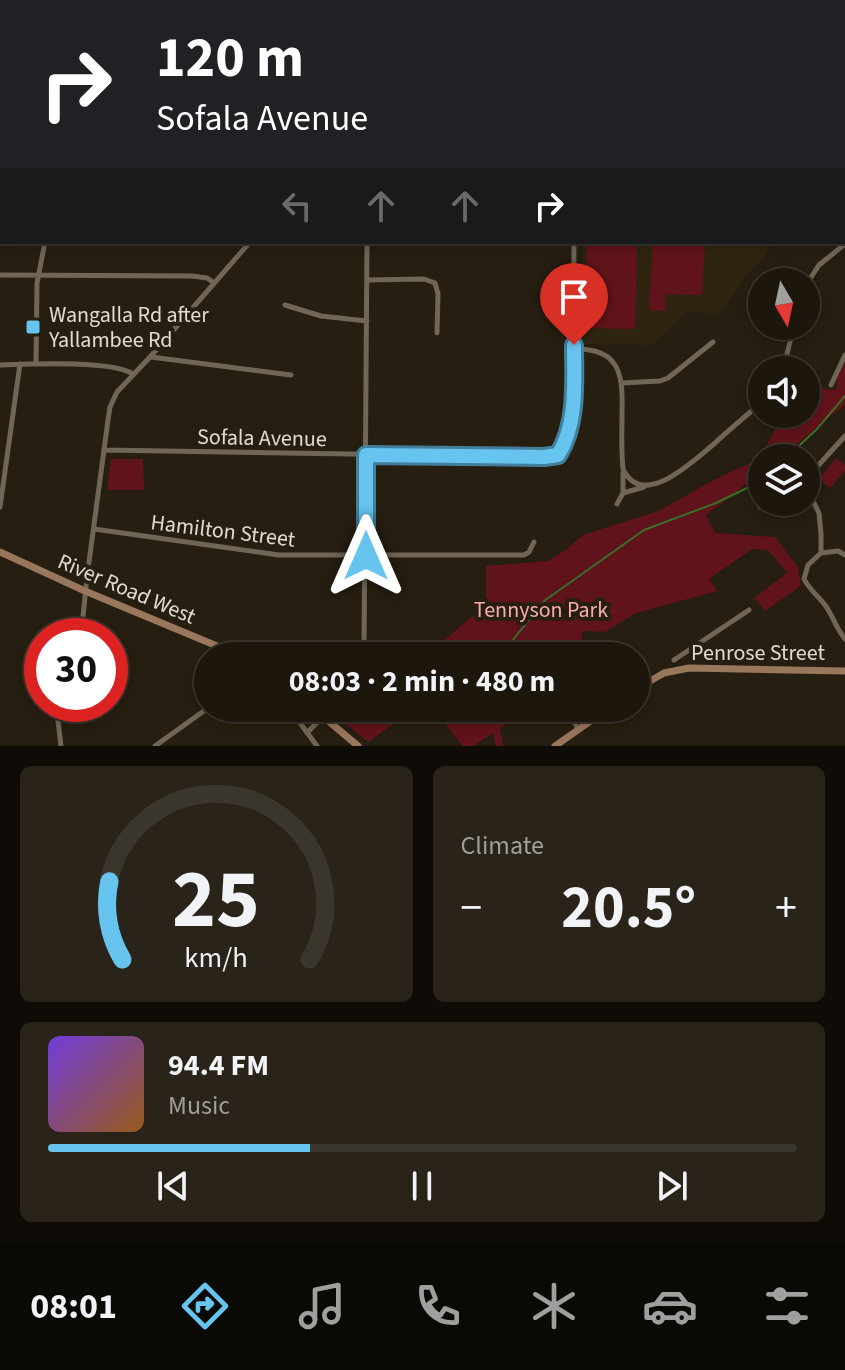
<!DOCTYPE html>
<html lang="en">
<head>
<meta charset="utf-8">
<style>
  :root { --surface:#1c160c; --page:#29231a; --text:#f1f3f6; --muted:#a09f9d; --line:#3a352d; --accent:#66c4ef }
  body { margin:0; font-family:"Source Sans 3",sans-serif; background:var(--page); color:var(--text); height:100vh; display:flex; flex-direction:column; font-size:30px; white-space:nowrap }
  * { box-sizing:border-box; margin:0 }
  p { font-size:26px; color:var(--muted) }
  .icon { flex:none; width:44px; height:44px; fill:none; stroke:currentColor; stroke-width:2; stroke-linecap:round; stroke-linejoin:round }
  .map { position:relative; height:746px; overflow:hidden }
  .drawer { display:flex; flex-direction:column; gap:20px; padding:20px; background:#0f0c07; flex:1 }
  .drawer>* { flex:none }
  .guide { position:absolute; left:0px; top:0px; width:846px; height:244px; box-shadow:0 4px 12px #0003,0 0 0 2px var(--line); background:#202124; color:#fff; overflow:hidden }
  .needle { width:52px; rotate:171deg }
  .controls { position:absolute; left:748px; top:268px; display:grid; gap:16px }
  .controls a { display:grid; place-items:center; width:72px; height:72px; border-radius:50%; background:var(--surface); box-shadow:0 4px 12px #0003,0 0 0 2px var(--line); font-size:40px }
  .speed { position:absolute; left:24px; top:618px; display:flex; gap:16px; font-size:40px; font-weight:700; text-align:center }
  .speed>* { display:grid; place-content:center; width:104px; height:104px; border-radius:50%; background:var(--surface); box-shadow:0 4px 12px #0003,0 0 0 2px var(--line); line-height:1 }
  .speed .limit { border:12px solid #d22; background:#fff; color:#111 }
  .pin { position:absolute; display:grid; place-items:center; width:68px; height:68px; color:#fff; margin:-82px -34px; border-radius:50% 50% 50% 0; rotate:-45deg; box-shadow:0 0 8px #0007 }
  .pin .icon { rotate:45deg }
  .me { position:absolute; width:88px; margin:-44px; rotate:0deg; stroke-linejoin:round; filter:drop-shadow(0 0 6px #0008) }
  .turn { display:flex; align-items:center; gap:28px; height:168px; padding:0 24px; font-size:36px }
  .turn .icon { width:104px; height:104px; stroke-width:2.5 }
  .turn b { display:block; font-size:56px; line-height:68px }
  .lanes { display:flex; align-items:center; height:76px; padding:0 24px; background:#0003; justify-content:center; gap:40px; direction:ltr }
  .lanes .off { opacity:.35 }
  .big { font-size:60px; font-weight:700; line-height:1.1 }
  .drawer .tile { flex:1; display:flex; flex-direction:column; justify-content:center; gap:12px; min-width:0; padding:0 28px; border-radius:12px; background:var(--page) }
  .drawer .dial { align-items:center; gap:0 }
  .dial svg { height:208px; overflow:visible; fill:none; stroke:var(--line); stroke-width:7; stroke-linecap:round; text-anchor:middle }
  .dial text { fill:var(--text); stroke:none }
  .song { display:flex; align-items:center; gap:24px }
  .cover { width:96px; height:96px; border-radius:12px; background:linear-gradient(135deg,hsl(260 70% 55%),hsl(30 70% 35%)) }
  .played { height:8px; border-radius:4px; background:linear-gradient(90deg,var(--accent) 35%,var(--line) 35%) }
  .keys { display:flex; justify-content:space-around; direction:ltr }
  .heat { display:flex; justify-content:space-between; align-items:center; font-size:44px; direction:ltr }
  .drawer .tiles { flex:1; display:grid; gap:20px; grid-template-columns:1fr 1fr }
  .tile:last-child { grid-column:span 2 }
  .trip { position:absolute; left:194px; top:642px; width:456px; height:80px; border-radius:40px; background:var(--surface); box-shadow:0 4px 12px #0003,0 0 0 2px var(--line); font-weight:700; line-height:80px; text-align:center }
  .menu { display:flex; height:128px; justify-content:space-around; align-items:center; background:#0b0905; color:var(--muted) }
  .menu .icon { width:56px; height:56px }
  .menu .on { color:var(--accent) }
  .menu b { font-size:36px; color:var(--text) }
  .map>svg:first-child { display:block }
</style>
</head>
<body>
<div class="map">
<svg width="845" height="746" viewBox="0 0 845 746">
  <rect width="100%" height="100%" fill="#261e10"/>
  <path fill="#2f240f" d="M400 0H812L813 2H400Z
    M583 242H773L764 258 746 275 719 314 687 312 653 345 585 344 581 340Z"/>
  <path fill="#61131b" d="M587 242 637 243 635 329 585 328Z
    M653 242H705L702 295 666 294 665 311 649 310Z
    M845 362V404L780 458H762V472L706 515 715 533 775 537 798 567 801 586 765 611 754 598 787 573 768 550 752 549 709 579 717 591 636 613 605 632 582 631V656H425L486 605V566L548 561 567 549 583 535 659 511 710 482 760 458 778 424 791 414H806V402L823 388 836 390 838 375Z
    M836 458 845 465V471L830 488 819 479Z
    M111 459H143L144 490H107Z
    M385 708H416L368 742 345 723Z
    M432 708H528L500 728 503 746H496L493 733 473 746H463Z"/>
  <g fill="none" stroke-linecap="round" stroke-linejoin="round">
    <path stroke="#396f2e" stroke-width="2" d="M786 458 817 429 845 396
      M500 656 544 601 644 530 716 503 747 488 762 477
      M492 708V723"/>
    <path stroke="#6f6656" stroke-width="5" d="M4 0V2
      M94 0V2
      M176 2 177 0
      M308 2 310 0
      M392 2V0
      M556 2 557 0
      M671 2 672 0
      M0 97H2
      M844 112 845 111
      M0 185H2
      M0 275 192 276 207 278 214 283
      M367 280 424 279 435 283 438 294 437 333
      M806 285 819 265 845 244
      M285 305 321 316 367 321
      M574 349C620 348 623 374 622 412 622 431 621 450 623 469 643 511 694 460 715 443 730 429 746 416 762 402
      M151 357 291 375
      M36 364 37 283 45 242
      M0 365C29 364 112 360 133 374
      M783 370 794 326
      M622 383 660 381 668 378 713 342
      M831 385 845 355
      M105 450 544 457 558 455 567 434 573 410 574 242
      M623 473V493L644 487
      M806 479 845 436
      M806 487 819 513 821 534V553L808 565 804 579C809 589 818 596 825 605 833 616 836 628 845 639
      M617 504 623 493
      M0 507 20 364
      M760 507 776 505 782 502
      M94 529 279 555H524L529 552 534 542
      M821 553 838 551 845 555
      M81 636 87 577 108 420 110 407 117 392 150 357 250 242
      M364 649 367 242
      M283 656 295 648 428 651
      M674 660 749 610
      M56 704 61 746
      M289 708 317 746
      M575 708V723L578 730
      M307 733 323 716
      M155 746 208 708"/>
    <path stroke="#99775c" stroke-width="7" d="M0 552 85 591 241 656
      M636 689 664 673 689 668 845 671
      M313 708 358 746
      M555 746 609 708"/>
  </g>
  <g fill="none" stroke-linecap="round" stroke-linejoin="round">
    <defs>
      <path id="route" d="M366 556V455L544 457 558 455C578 424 574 380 574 345"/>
    </defs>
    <use href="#route" stroke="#427f9b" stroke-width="20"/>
    <use href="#route" stroke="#66c4ef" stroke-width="14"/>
  </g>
  <rect fill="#66c4ef" stroke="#261e10" stroke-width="3" x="25" y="319" width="16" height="16" rx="4"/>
  <g text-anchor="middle" stroke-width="8" stroke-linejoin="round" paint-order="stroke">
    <g font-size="22" fill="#e0dbd2" stroke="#261e10" text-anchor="start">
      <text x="49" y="322">Wangalla Rd after<tspan x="49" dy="25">Yallambee Rd</tspan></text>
    </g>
    <g font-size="22" fill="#e0dbd2" stroke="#261e10">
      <text transform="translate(262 437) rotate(1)" y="8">Sofala Avenue</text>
      <text transform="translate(223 530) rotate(7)" y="8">Hamilton Street</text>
      <text transform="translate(127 588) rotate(23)" y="8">River Road West</text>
      <text x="758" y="660">Penrose Street</text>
    </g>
    <g font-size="22" fill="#f5acab" stroke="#261e10">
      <text x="541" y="617">Tennyson Park</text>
    </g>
  </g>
</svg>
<div class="controls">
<a><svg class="needle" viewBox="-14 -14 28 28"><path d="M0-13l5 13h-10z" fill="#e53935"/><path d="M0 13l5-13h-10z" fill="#a09f9d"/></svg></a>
<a><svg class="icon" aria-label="sound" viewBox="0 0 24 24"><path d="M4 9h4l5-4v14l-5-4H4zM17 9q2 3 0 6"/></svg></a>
<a><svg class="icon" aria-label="layers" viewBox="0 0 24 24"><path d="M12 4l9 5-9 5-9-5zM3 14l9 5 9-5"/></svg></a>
</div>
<div class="speed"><div class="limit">30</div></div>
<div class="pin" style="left:574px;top:345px;background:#d93025"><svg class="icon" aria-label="arrive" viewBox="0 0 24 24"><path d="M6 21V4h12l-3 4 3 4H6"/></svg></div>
<svg class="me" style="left:366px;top:556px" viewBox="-20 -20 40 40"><path d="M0-17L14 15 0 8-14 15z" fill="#66c4ef" stroke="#fff" stroke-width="4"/></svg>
<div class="trip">08:03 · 2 min · 480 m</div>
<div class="guide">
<div class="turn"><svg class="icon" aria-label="right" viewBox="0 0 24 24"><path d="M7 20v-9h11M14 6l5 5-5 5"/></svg><div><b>120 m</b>Sofala Avenue</div></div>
<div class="lanes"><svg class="icon off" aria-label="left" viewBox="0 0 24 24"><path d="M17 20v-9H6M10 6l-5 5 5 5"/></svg><svg class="icon off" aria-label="ahead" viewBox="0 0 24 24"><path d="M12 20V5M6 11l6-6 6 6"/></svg><svg class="icon off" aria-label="ahead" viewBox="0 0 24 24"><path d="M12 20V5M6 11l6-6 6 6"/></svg><svg class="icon" aria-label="right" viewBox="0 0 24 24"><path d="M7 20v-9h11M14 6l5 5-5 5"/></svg></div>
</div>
</div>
<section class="drawer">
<div class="tiles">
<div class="tile dial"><svg viewBox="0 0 100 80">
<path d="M14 69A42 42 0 1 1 86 69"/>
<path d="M14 69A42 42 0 0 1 9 39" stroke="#66c4ef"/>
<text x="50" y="56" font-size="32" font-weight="700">25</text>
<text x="50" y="72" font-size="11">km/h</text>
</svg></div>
<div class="tile"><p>Climate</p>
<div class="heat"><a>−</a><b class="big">20.5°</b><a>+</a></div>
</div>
<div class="tile">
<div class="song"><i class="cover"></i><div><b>94.4 FM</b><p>Music</p></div></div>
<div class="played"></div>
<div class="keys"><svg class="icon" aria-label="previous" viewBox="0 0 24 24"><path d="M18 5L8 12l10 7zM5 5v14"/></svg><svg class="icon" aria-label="pause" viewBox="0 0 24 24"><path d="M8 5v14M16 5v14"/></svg><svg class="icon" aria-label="next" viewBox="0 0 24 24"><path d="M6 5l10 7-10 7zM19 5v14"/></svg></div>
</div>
</div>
</section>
<nav class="menu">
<b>08:01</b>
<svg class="icon on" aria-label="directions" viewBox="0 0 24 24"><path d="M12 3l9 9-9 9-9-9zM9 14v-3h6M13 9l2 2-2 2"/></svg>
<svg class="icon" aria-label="music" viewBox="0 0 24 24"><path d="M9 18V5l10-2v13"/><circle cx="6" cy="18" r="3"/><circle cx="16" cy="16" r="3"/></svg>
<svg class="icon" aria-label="phone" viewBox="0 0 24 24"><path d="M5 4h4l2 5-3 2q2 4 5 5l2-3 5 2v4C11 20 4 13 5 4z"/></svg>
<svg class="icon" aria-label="climate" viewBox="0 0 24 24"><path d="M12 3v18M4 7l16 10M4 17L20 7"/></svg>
<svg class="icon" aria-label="car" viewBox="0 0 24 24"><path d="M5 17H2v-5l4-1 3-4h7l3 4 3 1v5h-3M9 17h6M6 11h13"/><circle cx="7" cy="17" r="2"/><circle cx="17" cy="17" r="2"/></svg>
<svg class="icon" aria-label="filters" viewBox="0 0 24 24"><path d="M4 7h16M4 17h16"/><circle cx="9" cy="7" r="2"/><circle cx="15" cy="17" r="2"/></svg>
</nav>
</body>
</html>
